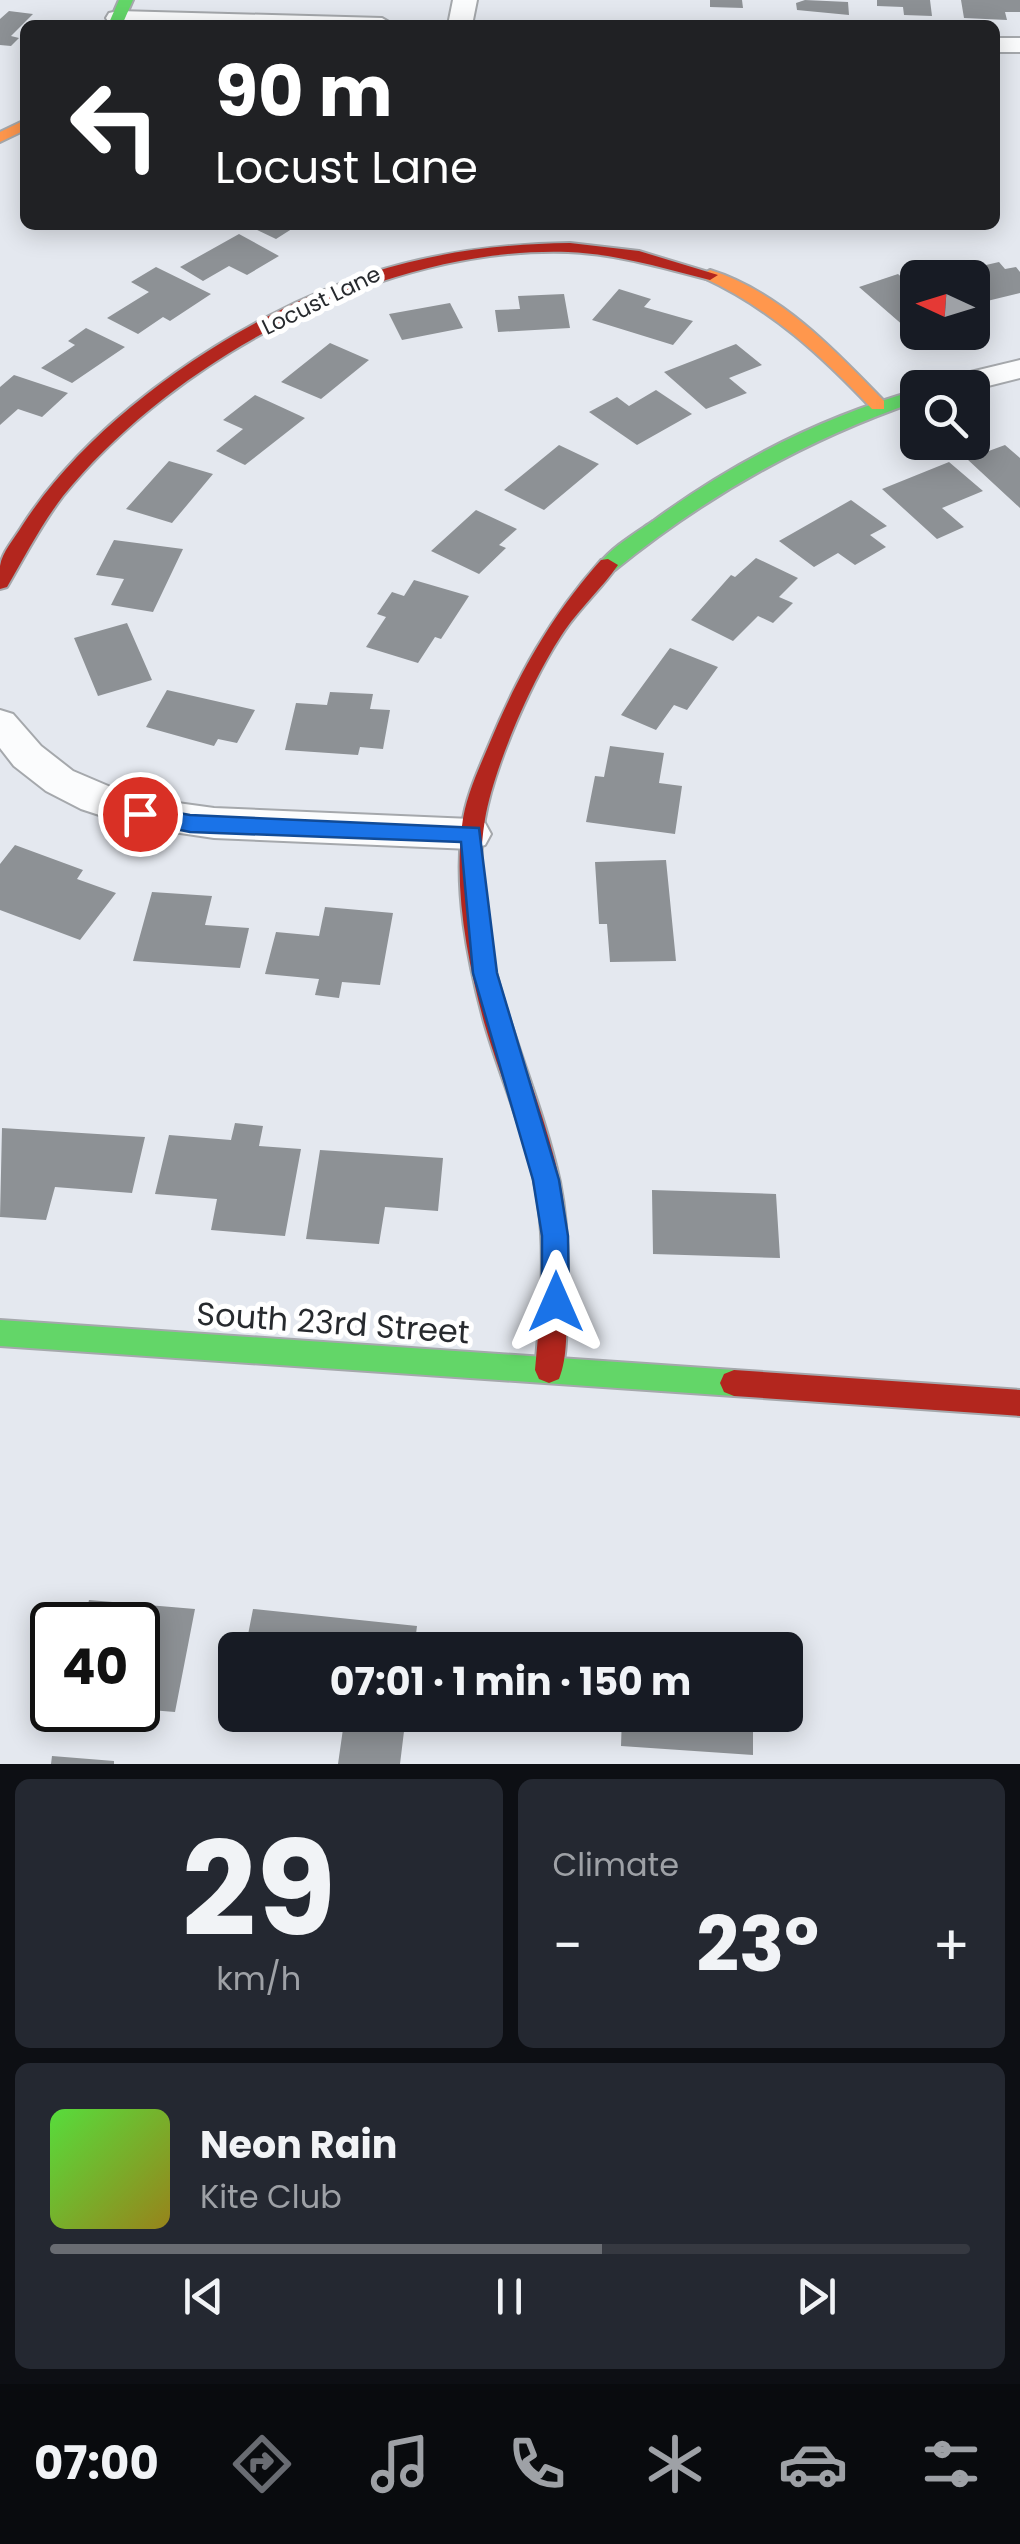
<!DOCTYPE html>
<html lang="en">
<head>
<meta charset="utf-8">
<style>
  :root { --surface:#171b24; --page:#242831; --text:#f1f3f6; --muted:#9ea1a6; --line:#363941; --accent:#696c72 }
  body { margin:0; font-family:Poppins,sans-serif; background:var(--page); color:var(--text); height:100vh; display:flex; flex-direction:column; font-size:38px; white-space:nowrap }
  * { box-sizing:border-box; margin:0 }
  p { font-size:32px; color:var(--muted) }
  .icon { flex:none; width:55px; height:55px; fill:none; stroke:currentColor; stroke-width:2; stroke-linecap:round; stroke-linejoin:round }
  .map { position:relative; height:1764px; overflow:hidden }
  .drawer { display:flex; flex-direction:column; gap:15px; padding:15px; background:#0d0f14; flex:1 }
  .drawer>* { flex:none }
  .hud { position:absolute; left:20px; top:20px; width:980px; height:210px; border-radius:15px; box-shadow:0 5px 25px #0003; background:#202124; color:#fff; overflow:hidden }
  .needle { width:65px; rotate:274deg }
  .fabs { position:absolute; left:900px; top:260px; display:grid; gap:20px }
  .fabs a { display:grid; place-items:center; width:90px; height:90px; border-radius:15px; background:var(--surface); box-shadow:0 5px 25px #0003; font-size:50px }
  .speed { position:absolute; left:30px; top:1602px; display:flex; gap:20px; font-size:50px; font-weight:700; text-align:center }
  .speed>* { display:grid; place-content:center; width:130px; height:130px; border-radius:50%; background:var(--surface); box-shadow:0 5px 25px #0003; line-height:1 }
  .speed .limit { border:5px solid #111; border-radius:15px; background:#fff; color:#111 }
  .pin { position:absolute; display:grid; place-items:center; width:85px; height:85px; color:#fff; margin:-42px; border:5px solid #fff; border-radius:50%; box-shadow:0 2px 10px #0007 }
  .me { position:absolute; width:110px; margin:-55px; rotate:0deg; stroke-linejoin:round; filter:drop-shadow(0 0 8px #0008) }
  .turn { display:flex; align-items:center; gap:35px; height:210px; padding:0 30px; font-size:45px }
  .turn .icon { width:130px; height:130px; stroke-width:2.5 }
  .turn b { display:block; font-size:70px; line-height:85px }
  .big { font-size:75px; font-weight:700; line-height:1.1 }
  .drawer .card { flex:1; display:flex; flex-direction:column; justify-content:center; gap:15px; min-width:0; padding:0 35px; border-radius:15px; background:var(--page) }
  .drawer .dial { align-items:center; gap:0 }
  .dial b { font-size:130px; line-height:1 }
  .song { display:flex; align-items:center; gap:30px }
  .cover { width:120px; height:120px; border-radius:15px; background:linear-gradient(135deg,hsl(110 70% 55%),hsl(50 70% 35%)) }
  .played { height:10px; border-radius:5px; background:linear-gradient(90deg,var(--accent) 60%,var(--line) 60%) }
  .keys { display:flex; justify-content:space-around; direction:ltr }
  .heat { display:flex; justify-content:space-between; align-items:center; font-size:55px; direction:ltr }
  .drawer .tiles { flex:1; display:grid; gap:15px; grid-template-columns:1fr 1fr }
  .card:last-child { grid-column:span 2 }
  .trip { position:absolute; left:218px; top:1632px; width:585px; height:100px; border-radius:15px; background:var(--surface); box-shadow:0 5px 25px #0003; font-weight:700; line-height:100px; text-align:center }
  .tabs { display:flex; height:160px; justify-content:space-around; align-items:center; background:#090b0e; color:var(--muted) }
  .tabs .icon { width:70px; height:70px }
  .tabs .selected { color:var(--accent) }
  .tabs b { font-size:45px; color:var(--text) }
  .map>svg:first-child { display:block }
</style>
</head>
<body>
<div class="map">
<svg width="1020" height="1764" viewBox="0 0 1020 1764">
  <rect width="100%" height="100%" fill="#e4e8ef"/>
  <path fill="#8d9195" d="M710 0H742L743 8 710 7Z
    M805 0 848 2 849 15 797 10 796 3Z
    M877 0H930L932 16 904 15 903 7 877 6Z
    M961 0H1020V12H1005L1007 20 964 18Z
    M9 11 33 14 11 36 19 38 11 46 0 45V19Z
    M247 225H298L276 239Z
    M239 234 279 256 247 275 229 266 203 281 180 267Z
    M999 262 1005 269 1016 267 1020 272V293L983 302 972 291V276L979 275 973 268Z
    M156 267 211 294 170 321 163 317 138 334 107 318 149 292 131 282Z
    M898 274 918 291V323L905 327 859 287Z
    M619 289 651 299 644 307 693 321 673 345 592 320Z
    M564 294 570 328 498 332 495 310 520 309 518 296Z
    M450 303 463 328 402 340 389 314Z
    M86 328 125 347 72 383 41 368 75 345 68 341Z
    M330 343 369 360 321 399 281 382Z
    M736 344 762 365 729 378 747 393 706 409 664 372Z
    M14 375 68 393 42 417 18 409 0 425V387Z
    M656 390 692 414 637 445 589 412 617 397 629 406Z
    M255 395 305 418 245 465 216 451 243 429 223 420Z
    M559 445 599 464 544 510 504 490Z
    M1005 445 1020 458V508L967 459Z
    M169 461 213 474 172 523 126 509Z
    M949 462 983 491 942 508 964 527 937 539 882 489Z
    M851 500 887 526 870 535 886 547 855 565 838 553 814 567 779 541Z
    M476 510 517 529 499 545 506 548 479 574 431 551Z
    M114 540 183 549 153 612 111 605 124 579 96 575Z
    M756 558 798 578 779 597 793 603 773 623 758 616 733 641 691 620 731 575 735 577Z
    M414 580 469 596 441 639 435 637 418 663 366 647 386 617 377 614 392 592 404 596Z
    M127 623 152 680 98 696 74 638Z
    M670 648 718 667 687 710 674 705 656 730 621 715Z
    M167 690 255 710 237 743 218 739 214 746 146 727Z
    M330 692 373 694 370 709 390 710 383 749 360 747 358 755 285 750 296 703 327 705Z
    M610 746 664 753 659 783 682 786 675 834 586 822 595 776 604 777Z
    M15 845 83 870 77 879 116 893 80 940 0 910V864Z
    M666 860 676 961 610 962 607 924H599L595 862Z
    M152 892 212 896 205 925 249 928 240 968 133 961Z
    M325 907 393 913 380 985 342 982 339 998 315 995 319 979 265 974 276 932 319 936Z
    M235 1123 263 1126 259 1146 301 1149 285 1236 211 1230 217 1199 155 1194 169 1135 231 1140Z
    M2 1128 145 1137 132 1193 55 1187 46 1220 0 1217Z
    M320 1150 443 1158 438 1211 385 1207 379 1244 306 1239Z
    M652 1190 776 1194 780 1258 653 1254Z
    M89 1600 195 1609 175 1712 138 1709V1625H83Z
    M253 1609 417 1626 414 1650H245Z
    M345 1715H406L400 1764H338Z
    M622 1715H753V1755L621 1746Z
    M52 1756 114 1761V1764H51Z"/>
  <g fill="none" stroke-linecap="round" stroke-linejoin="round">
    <defs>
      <path id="street" d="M453 0H477L472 25H448Z
        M118 11 382 18 394 25 109 23 106 18 109 13Z
        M995 38H1020V52H995Z
        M1020 360V378L972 390 929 388 933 381Z
        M0 710 13 714 41 746 73 771 134 797 214 808 471 819 485 823 491 834 485 845 471 849 214 838 133 826 81 809 46 791 14 766 0 748Z"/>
      <path id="fast" d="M119 0H133L122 25H108Z
        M918 390V401C805 440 707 495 615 570H601L598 565C612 547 634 534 653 521 732 463 823 416 918 390Z
        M0 1320 734 1370 744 1374 748 1383 744 1392 734 1396 0 1346Z"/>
      <path id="slow" d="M25 120V130L0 142V132Z
        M710 270C779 291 836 351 884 401V409H872C822 356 771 309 704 278L702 275Z"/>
      <path id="jam" d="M570 243 639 251 718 275 710 280C663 268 617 254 568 252 386 246 177 356 63 496 41 525 25 556 7 587L0 589C0 581 0 573 0 566 2 552 15 538 22 526 94 414 242 315 368 274 435 252 500 244 570 243Z
        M608 559 618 565C602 588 581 607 565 630 534 675 494 766 485 819 464 947 534 1062 560 1182 568 1222 569 1263 567 1304 566 1328 568 1357 559 1379L549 1383 539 1379 535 1370C540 1315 546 1258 538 1203 529 1140 501 1082 484 1022 467 959 454 891 462 826 465 799 477 773 488 747 517 677 550 617 601 560Z
        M734 1370 1020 1390V1416L734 1396 724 1392 720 1383 724 1374Z"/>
    </defs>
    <use href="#street" stroke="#a5a8ac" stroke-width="4"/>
    <use href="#fast" stroke="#a5a8ac" stroke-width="4"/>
    <use href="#slow" stroke="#a5a8ac" stroke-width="4"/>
    <use href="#jam" stroke="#a5a8ac" stroke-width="4"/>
    <use href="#street" fill="#fbfcfd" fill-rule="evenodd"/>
    <use href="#fast" fill="#63d668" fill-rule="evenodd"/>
    <use href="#slow" fill="#ff974d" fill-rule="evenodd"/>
    <use href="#jam" fill="#b3261e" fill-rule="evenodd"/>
  </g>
  <path fill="#1a73e8" stroke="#114b97" stroke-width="2.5" d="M140 806 190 815 479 828 497 973 559 1180 568 1236 569 1302 565 1310 556 1314 546 1310 542 1302V1236L533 1180 473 973 461 842 190 832 132 820 129 814Z"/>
  <g text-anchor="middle" stroke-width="10" stroke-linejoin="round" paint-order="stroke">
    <g font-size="22" fill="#272a2e" stroke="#fff">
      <text transform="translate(321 300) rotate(-26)" y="8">Locust Lane</text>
    </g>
    <g font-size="32" fill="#272a2e" stroke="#fff">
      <text transform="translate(333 1323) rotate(4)" y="11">South 23rd Street</text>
    </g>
  </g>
</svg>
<div class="fabs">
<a><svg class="needle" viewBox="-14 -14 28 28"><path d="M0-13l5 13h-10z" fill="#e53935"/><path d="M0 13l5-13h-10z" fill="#9ea1a6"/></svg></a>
<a><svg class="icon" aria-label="search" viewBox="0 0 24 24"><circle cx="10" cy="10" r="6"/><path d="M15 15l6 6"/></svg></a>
</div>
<div class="speed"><div class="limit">40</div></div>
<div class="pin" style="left:140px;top:814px;background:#d93025"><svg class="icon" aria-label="arrive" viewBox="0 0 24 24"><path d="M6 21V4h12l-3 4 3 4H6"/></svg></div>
<svg class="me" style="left:556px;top:1302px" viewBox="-20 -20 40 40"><path d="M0-17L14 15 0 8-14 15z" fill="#1a73e8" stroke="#fff" stroke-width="4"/></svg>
<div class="trip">07:01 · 1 min · 150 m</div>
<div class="hud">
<div class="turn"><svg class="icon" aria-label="left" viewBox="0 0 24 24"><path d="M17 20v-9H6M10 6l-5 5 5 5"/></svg><div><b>90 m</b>Locust Lane</div></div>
</div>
</div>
<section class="drawer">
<div class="tiles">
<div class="card dial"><b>29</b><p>km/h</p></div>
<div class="card"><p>Climate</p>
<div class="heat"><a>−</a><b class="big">23°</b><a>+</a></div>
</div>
<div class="card">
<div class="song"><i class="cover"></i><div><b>Neon Rain</b><p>Kite Club</p></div></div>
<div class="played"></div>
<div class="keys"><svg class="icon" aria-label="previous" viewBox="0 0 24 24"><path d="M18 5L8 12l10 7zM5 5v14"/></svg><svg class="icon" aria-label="pause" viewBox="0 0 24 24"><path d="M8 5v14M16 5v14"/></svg><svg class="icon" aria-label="next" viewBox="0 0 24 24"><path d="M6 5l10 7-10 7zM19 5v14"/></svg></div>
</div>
</div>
</section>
<nav class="tabs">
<b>07:00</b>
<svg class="icon selected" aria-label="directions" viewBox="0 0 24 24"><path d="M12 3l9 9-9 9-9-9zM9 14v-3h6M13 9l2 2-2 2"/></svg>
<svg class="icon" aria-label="music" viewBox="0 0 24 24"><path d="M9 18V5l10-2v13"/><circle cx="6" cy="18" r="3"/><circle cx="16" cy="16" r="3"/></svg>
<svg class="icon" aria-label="phone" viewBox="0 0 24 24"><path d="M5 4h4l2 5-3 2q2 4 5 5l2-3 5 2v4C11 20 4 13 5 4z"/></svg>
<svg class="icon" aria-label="climate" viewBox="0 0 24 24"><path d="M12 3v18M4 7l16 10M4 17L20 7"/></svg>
<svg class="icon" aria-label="car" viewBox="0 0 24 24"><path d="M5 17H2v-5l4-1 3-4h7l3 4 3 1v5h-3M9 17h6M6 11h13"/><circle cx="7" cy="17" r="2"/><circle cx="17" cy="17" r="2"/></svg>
<svg class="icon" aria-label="filters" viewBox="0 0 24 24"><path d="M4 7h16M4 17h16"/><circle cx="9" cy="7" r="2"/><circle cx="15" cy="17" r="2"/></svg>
</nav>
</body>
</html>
